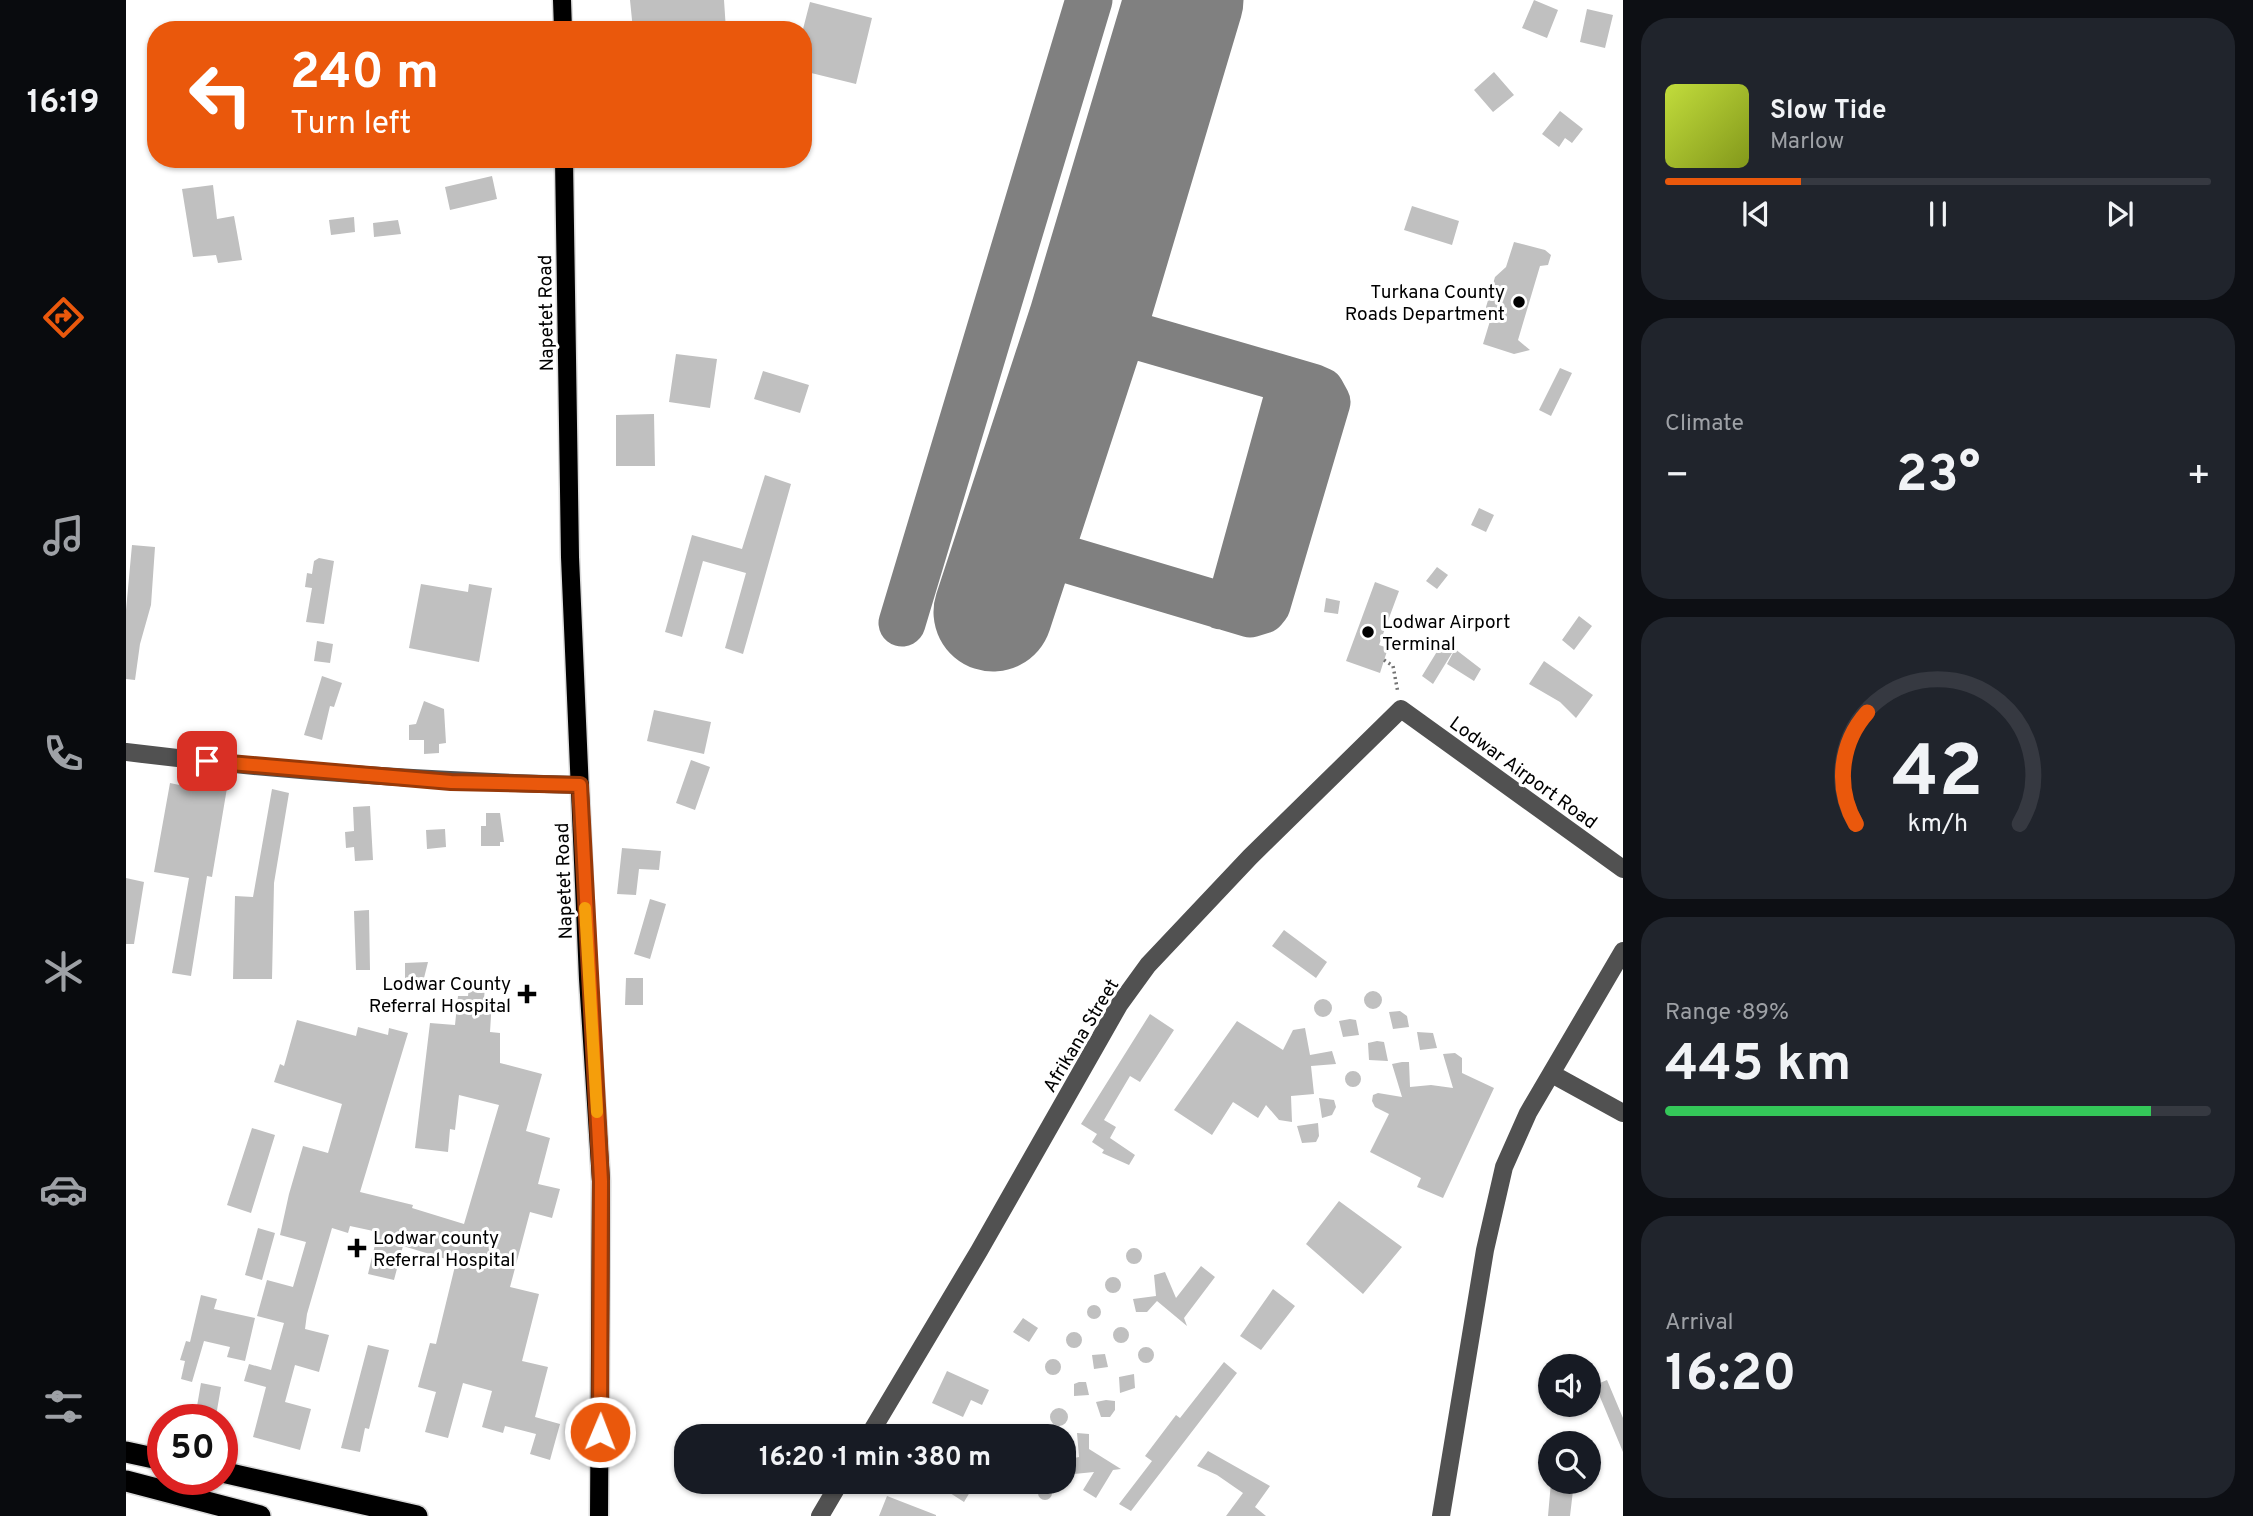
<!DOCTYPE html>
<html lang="en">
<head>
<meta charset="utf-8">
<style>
  :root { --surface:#171b24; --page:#20242c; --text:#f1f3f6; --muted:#9ea1a6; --line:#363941; --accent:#ea580c }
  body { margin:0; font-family:Overpass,sans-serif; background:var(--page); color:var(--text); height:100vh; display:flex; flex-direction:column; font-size:26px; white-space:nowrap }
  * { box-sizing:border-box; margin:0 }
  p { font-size:23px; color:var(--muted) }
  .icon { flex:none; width:38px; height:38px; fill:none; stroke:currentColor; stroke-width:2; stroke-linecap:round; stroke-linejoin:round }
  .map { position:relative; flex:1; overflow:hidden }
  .drawer { display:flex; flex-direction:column; gap:18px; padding:18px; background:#0d0f14; width:630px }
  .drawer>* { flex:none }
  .hud { position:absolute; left:21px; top:21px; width:665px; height:147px; border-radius:28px; box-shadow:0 2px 5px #0004; background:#ea580c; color:#fff; overflow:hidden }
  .buttons { position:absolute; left:1412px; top:1354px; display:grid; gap:14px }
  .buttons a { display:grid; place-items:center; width:63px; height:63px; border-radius:50%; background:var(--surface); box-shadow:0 2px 5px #0004; font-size:35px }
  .speed { position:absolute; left:21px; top:1404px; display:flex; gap:14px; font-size:35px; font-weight:700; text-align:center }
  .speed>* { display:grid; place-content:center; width:91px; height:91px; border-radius:50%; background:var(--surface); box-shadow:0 2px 5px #0004; line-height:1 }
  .speed .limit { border:10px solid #d22; background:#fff; color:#111 }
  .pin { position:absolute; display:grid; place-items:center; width:60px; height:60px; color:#fff; margin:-30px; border-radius:14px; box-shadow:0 4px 10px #0006 }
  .me { position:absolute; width:77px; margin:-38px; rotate:1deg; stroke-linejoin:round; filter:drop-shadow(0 0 5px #0008) }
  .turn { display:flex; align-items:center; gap:24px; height:147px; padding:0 28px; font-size:32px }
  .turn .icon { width:91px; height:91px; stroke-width:2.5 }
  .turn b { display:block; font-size:49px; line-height:60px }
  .big { font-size:52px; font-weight:700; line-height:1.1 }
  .drawer .card { flex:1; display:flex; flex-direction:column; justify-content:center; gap:10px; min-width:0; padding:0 24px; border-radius:28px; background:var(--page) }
  .drawer .dial { align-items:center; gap:0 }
  .dial svg { height:182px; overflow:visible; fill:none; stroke:var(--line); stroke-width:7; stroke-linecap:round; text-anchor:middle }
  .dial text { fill:var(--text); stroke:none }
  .song { display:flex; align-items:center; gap:21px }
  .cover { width:84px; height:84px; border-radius:10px; background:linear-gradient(135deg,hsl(70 70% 55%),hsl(70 70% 35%)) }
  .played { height:7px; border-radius:4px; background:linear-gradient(90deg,var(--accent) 25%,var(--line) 25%) }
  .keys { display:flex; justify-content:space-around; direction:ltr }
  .heat { display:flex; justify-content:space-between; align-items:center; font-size:38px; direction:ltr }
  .charge { height:10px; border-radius:5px; background:linear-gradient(90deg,#34c759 89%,var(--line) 0) }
  .trip { position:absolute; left:548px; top:1424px; width:402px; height:70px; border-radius:28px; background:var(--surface); box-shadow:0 2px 5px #0004; font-weight:700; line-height:70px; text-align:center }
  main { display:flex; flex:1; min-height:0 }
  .tabs { display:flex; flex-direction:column; width:126px; justify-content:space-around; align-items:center; background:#090b0e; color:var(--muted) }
  .tabs .icon { width:49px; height:49px }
  .tabs .on { color:var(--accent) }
  .tabs b { font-size:32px; color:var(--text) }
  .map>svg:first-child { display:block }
</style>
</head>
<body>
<main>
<nav class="tabs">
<b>16:19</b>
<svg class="icon on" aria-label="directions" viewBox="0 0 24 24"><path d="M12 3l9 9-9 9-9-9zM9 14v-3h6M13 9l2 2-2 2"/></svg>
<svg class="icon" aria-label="music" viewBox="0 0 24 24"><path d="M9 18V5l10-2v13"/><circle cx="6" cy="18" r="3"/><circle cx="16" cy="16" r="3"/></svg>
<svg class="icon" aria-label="phone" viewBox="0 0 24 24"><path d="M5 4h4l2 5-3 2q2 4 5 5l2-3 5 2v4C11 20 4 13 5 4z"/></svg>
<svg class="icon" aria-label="climate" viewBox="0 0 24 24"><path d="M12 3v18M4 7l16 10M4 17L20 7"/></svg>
<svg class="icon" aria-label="car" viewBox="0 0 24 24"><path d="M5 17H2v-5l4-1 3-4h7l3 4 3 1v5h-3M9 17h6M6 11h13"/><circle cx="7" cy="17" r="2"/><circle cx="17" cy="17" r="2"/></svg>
<svg class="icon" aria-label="filters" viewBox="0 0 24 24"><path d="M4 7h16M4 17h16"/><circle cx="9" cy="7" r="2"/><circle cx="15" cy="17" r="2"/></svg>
</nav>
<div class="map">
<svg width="1497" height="1516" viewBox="0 0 1497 1516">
  <rect width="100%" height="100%" fill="#fff"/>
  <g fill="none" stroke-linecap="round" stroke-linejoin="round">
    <path stroke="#808080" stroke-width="47" d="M889 544 1124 614 1137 610 1141 605 1201 402 1195 391 1186 387 962 322
      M1095 606 1107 594 1162 395 1159 379
      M776 623 963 0"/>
    <path stroke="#808080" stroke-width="119" d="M867 612 962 322 1058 0"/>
  </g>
  <path fill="#c0c0c0" d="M504 0H598L600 30H507Z
    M1408 0 1432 10 1421 38 1396 28Z
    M684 2 746 18 730 84 677 71V29Z
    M1461 9 1487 15 1479 48 1454 42Z
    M1368 72 1388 95 1367 112 1348 90Z
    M1434 111 1457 129 1446 143 1439 138 1433 147 1416 134Z
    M366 176 371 199 324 210 319 187Z
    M87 185 91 219 108 216 116 260 92 263 90 255 67 257 56 189Z
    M1286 206 1333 221 1326 245 1278 230Z
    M228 217 229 232 205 235 203 220Z
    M272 220 275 234 248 237 247 223Z
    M1388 242 1419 250 1425 255 1422 265 1414 266 1392 340 1404 350 1388 354 1357 344 1364 321 1360 307 1369 277 1380 267Z
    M550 354 591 359 584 408 543 402Z
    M1434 368 1446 373 1425 416 1413 410Z
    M637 371 683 385 674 413 628 399Z
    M528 414 529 466H490V415Z
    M639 475 665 484 617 654 599 648 620 573 577 561 556 637 539 632 566 535 616 549Z
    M1353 508 1368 515 1360 532 1345 525Z
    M6 545 29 547 25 605 14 644 9 680 0 679V610Z
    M193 558 208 561 198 624 180 622 186 588 179 587 181 573 186 574 188 561Z
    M1311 567 1322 575 1311 589 1300 581Z
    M1249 582 1273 591 1253 645 1262 648 1254 673 1220 661Z
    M295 584 342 592 343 584 366 588 353 662 283 648Z
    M1200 598 1214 601 1212 614 1198 612Z
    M1453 616 1466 626 1448 650 1436 640Z
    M191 641 207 644 204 663 188 661Z
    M1315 645 1326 653 1307 684 1296 676Z
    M1329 649 1355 669 1348 681 1321 664Z
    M1418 661 1467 695 1450 718 1434 702 1403 684Z
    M196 676 216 683 208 707 204 706 196 740 178 735Z
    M298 701 318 709 320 743 313 744V753L298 754V740H283V725L290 724Z
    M528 710 585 722 578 754 521 741Z
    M565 760 584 767 569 810 550 803Z
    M44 783 82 791 83 784 101 788 86 877 81 876 65 976 46 973 63 878 28 872Z
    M146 789 163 793 148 883 146 979H107L109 896 127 897Z
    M244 806 247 860 229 861 228 847 220 848 219 832 228 831 227 807Z
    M360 813H374L378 842H374V846H355V826H360Z
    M319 829 320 847 301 849 300 830Z
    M496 848 535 851 533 870 513 869 510 895 491 894Z
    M0 878 18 882 8 944H0Z
    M524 899 540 904 524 959 508 954Z
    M243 910 244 970H230L228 911Z
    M1158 930 1201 962 1190 978 1146 946Z
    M302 962 298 978H279V963Z
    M500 978H517V1005H499Z
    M343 987H359L358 999H366L364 1032 374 1033V1063L416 1074 400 1131 424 1138 412 1184 434 1189 426 1218 404 1212 384 1287 413 1294 396 1361 422 1367 409 1417 434 1424 424 1460 404 1454 410 1434 379 1426 377 1433 356 1427 366 1391 337 1383 322 1438 299 1432 310 1392 292 1387 304 1343 310 1344 330 1262 277 1246 268 1280 242 1274 252 1232 224 1226 222 1233 206 1228 181 1314 179 1329 203 1335 193 1372 169 1365 159 1402 185 1409 174 1450 127 1437 140 1387 118 1381 123 1364 145 1370 158 1323 131 1316 141 1280 167 1287 180 1242 154 1235 163 1194 177 1146 202 1153 216 1104 148 1082 154 1064 158 1066 171 1020 230 1036 232 1027 262 1035 263 1028 282 1033 234 1192 287 1205 286 1208 338 1224 373 1105 333 1095 329 1130 324 1129 322 1152 289 1148 304 1023 329 1025 332 996H342Z
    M1238 1000a9 9 0 1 1 18 0a9 9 0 1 1-18 0Z
    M1188 1008a9 9 0 1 1 18 0a9 9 0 1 1-18 0Z
    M1274 1011 1281 1016 1283 1027 1267 1029 1263 1012Z
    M1024 1014 1048 1030 1014 1082 1004 1076 978 1120 990 1127 984 1138 1009 1155 1003 1165 976 1153 978 1150 966 1142 971 1134 955 1124Z
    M1224 1019 1230 1020 1233 1035 1217 1037 1213 1021Z
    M1111 1021 1157 1050 1167 1030 1179 1028 1184 1055 1206 1051 1210 1064 1185 1066 1188 1094 1165 1096 1166 1122 1153 1120 1140 1105 1132 1118 1107 1102 1086 1135 1048 1110Z
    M1291 1032 1307 1033 1311 1048 1294 1050Z
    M1251 1041 1258 1042 1262 1061 1243 1060 1242 1043Z
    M1329 1053 1336 1058V1073L1368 1088 1317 1198 1291 1187 1295 1178 1244 1152 1263 1114 1249 1107 1246 1101 1247 1095 1252 1093 1276 1097 1266 1064 1276 1062H1283L1284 1087 1305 1085 1327 1088 1317 1054Z
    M1219 1079a8 8 0 1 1 16 0a8 8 0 1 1-16 0Z
    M1193 1098 1208 1100 1210 1107 1206 1115 1196 1118Z
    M1192 1123 1193 1136 1190 1142 1176 1143 1171 1126Z
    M126 1128 149 1135 125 1213 101 1205Z
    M1213 1201 1276 1247 1237 1294 1180 1244Z
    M132 1228 149 1233 136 1280 119 1275Z
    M1000 1256a8 8 0 1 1 16 0a8 8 0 1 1-16 0Z
    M1075 1266 1089 1277 1058 1318 1061 1326 1031 1301 1021 1312H1010L1007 1299 1030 1296 1028 1275 1039 1272 1050 1298Z
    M979 1285a8 8 0 1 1 16 0a8 8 0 1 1-16 0Z
    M1147 1289 1169 1306 1135 1350 1114 1336Z
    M75 1295 91 1299 88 1309 129 1318 119 1361 101 1357 104 1347 78 1341 66 1382 55 1379 59 1361 54 1360 60 1341 64 1342Z
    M961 1312a7 7 0 1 1 14 0a7 7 0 1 1-14 0Z
    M897 1318 912 1328 903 1342 887 1332Z
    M987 1335a8 8 0 1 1 16 0a8 8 0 1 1-16 0Z
    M940 1340a8 8 0 1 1 16 0a8 8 0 1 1-16 0Z
    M242 1345 263 1350 243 1429 239 1428 234 1452 215 1448Z
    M1012 1355a8 8 0 1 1 16 0a8 8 0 1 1-16 0Z
    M979 1354 982 1367 968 1369 966 1355Z
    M919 1367a8 8 0 1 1 16 0a8 8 0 1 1-16 0Z
    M1098 1362 1111 1373 1005 1511 993 1504 1026 1461 1019 1456 1050 1415 1054 1418Z
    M821 1371 863 1390 856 1405 845 1400 837 1417 806 1403Z
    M1008 1374 1009 1388 994 1393 993 1377Z
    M1481 1380 1497 1418V1452L1469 1385Z
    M953 1382H960L963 1395 948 1396V1384Z
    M75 1383 95 1387 90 1416 70 1412Z
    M980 1400 989 1401V1410L984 1417H975L970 1402Z
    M924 1417a9 9 0 1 1 18 0a9 9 0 1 1-18 0Z
    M951 1433 963 1434V1449L995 1469 987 1470 970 1498 957 1490 968 1472 938 1475V1460L953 1457Z
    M1082 1451 1144 1486 1129 1507 1140 1516H1100L1117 1493 1091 1475 1071 1466Z
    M831 1482H850L838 1502 824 1493Z
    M1425 1482H1448L1444 1516H1422Z
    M912 1493a7 7 0 1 1 14 0a7 7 0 1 1-14 0Z
    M761 1496 810 1515V1516H753Z"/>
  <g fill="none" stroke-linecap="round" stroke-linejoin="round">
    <defs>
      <path id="major" d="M436 0 437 30
        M438 159 444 557 462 979 475 1181 473 1516"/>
      <path id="highway" d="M0 1452 37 1460
        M96 1472 291 1516
        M0 1481 134 1516"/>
    </defs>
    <use href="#major" stroke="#dbdbdb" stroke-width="21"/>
    <use href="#highway" stroke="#dbdbdb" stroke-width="24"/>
    <path stroke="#737373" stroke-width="3.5" stroke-dasharray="2 3.5" stroke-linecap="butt" d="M1258 660 1267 666 1272 693"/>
    <path stroke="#515151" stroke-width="18" d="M0 752C151 771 302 781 454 785
      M1426 1074 1497 1113
      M742 1437 853 1251 993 1005 1022 965 1124 857 1275 709 1497 869
      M694 1516 714 1482
      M1315 1516 1359 1250 1378 1167 1402 1113 1497 951"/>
    <use href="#major" stroke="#000" stroke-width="18"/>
    <use href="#highway" stroke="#000" stroke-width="21"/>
  </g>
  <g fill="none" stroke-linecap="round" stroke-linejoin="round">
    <defs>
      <path id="route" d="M81 761 325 782 454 785 475 1181 474 1432"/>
    </defs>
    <use href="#route" stroke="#983908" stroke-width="18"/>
    <use href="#route" stroke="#ea580c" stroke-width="12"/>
    <path stroke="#f59e0b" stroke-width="12" d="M459 908 471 1112"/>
  </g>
  <g fill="#000" stroke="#fff" stroke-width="2.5">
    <circle cx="1393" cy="302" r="7"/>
    <circle cx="1242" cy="632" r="7"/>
    <path d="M397.5 983.5h7v7h7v7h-7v7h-7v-7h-7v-7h7z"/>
    <path d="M227.5 1237.5h7v7h7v7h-7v7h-7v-7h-7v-7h7z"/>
  </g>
  <g text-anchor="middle" stroke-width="6" stroke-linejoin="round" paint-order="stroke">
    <g font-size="19" fill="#000" stroke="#fff" text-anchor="end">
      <text x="1379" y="298">Turkana County<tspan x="1379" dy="22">Roads Department</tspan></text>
      <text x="1256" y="628" text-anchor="start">Lodwar Airport<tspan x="1256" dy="22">Terminal</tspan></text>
      <text x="385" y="990">Lodwar County<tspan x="385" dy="22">Referral Hospital</tspan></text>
      <text x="247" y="1244" text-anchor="start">Lodwar county<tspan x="247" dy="22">Referral Hospital</tspan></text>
    </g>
    <g font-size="19" fill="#000" stroke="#fff">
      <text transform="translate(419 313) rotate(-91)" y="7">Napetet Road</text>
      <text transform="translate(1398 772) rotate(36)" y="7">Lodwar Airport Road</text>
      <text transform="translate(437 881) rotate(-92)" y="7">Napetet Road</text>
      <text transform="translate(954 1035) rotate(-59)" y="7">Afrikana Street</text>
    </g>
  </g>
</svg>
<div class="buttons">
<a><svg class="icon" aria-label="sound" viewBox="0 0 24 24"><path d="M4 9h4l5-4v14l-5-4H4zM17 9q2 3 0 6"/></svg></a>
<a><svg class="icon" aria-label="search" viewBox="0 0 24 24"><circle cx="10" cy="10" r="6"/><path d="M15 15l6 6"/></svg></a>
</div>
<div class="speed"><div class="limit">50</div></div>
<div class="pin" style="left:81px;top:761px;background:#d93025"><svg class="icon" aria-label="arrive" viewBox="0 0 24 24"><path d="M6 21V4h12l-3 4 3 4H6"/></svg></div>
<svg class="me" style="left:474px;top:1432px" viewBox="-20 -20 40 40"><circle r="17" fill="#ea580c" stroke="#fff" stroke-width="3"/><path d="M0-11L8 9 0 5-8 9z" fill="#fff"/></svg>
<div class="trip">16:20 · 1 min · 380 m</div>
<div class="hud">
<div class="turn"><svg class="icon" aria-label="left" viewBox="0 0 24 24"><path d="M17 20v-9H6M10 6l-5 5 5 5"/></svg><div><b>240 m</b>Turn left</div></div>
</div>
</div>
<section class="drawer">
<div class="card">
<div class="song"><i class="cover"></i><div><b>Slow Tide</b><p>Marlow</p></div></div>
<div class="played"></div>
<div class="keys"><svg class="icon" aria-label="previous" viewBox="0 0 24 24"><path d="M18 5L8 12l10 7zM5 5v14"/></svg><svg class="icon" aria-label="pause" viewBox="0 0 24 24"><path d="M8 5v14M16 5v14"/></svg><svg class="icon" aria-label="next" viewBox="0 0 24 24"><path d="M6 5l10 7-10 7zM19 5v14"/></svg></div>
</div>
<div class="card"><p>Climate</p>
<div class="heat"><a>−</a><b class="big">23°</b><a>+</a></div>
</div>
<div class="card dial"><svg viewBox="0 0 100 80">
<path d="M14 69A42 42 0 1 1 86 69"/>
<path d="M14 69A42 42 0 0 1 19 20" stroke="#ea580c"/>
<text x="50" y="56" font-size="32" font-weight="700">42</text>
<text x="50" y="72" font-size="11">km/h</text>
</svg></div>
<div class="card"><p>Range · 89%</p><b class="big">445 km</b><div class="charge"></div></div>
<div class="card"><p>Arrival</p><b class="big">16:20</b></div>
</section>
</main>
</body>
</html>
